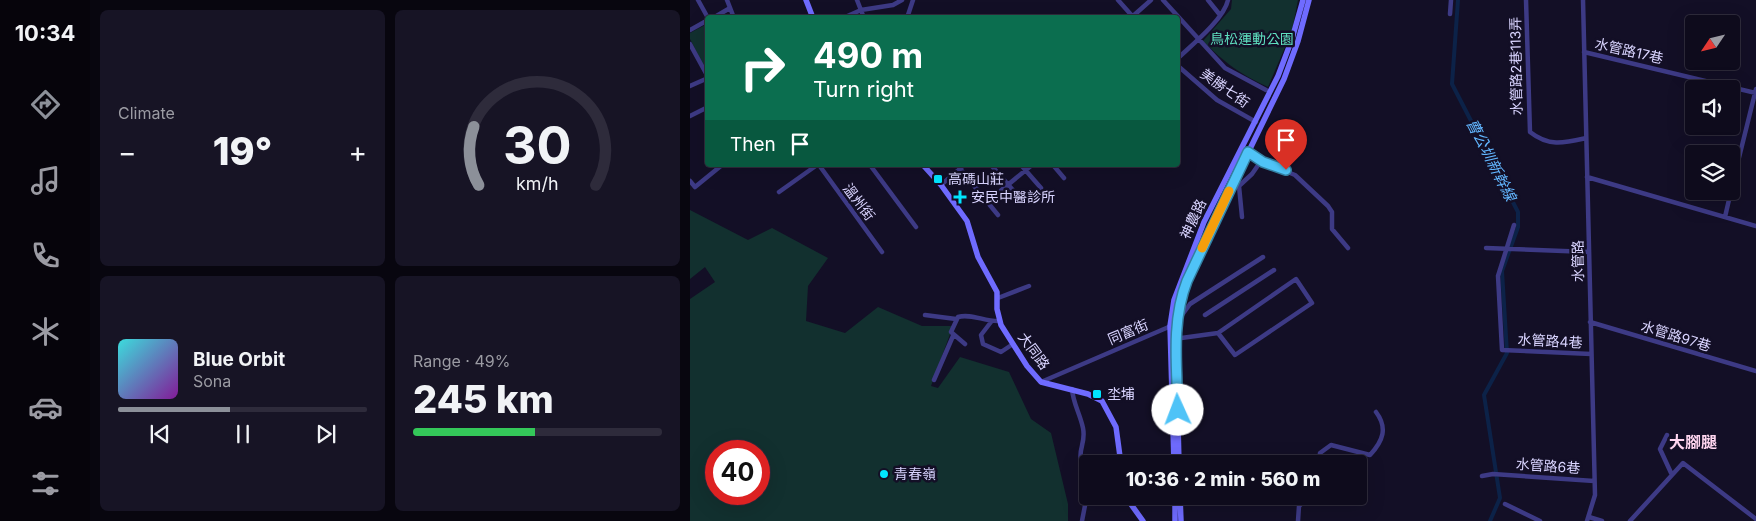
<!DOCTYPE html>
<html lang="en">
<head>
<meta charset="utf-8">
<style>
  :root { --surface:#0e0b1c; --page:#171425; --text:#f1f3f6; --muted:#9b9ba3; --line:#2e2b3b; --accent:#8c9099 }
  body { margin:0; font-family:Inter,"Noto Sans TC",sans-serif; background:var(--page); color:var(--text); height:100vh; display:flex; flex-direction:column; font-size:19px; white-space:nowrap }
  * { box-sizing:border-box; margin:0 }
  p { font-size:16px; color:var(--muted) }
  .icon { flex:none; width:28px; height:28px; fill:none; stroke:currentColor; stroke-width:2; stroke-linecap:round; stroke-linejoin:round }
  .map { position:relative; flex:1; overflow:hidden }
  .side { display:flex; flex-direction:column; gap:10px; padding:10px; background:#08060f; width:600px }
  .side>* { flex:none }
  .guide { position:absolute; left:15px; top:15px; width:475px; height:152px; border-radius:5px; box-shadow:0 5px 20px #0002,0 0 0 1px var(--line); background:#0b6e4f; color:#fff; overflow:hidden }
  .needle { width:32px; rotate:235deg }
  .buttons { position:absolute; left:995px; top:15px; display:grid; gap:10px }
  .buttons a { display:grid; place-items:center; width:55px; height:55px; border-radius:5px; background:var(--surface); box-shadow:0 5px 20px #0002,0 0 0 1px var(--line); font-size:25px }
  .speed { position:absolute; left:15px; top:440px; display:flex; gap:10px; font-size:25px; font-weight:700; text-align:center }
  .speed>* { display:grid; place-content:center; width:65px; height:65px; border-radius:50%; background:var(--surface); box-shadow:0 5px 20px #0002,0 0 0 1px var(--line); line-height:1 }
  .speed .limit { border:8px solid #d22; background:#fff; color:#111 }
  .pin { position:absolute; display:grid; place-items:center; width:42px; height:42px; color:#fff; margin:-51px -21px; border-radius:50% 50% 50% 0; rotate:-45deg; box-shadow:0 0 5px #0007 }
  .pin .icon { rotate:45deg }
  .me { position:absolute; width:55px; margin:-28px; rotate:358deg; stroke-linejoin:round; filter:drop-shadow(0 0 4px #0008) }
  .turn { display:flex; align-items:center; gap:18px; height:105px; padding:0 25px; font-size:22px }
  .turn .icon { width:65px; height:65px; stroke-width:2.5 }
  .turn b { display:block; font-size:35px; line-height:42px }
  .then { display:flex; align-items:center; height:48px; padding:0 25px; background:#0003; gap:10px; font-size:19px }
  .big { font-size:38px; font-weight:800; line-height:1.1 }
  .side .widget { flex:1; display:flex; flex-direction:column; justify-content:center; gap:8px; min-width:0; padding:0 18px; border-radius:8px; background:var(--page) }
  .side .dial { align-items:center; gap:0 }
  .dial svg { height:130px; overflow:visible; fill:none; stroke:var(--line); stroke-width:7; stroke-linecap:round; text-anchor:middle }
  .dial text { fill:var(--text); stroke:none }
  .song { display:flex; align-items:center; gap:15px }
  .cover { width:60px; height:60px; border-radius:8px; background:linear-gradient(135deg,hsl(180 70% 55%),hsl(290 70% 35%)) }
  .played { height:5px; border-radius:2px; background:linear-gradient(90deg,var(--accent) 45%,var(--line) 45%) }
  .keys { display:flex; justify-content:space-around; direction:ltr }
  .heat { display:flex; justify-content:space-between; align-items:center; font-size:28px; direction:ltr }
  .charge { height:8px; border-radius:4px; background:linear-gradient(90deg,#34c759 49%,var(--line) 0) }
  .side .tiles { flex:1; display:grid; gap:10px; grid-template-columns:repeat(2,1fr) }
  .trip { position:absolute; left:389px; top:455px; width:288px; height:50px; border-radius:5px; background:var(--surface); box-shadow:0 5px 20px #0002,0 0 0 1px var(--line); font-weight:800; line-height:50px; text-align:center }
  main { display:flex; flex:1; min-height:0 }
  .tabs { display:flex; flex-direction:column; width:90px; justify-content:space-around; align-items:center; background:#06040b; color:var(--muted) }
  .tabs .icon { width:35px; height:35px }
  .tabs .selected { color:var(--accent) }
  .tabs b { font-size:22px; color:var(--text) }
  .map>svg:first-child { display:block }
</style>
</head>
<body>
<main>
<nav class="tabs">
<b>10:34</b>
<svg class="icon selected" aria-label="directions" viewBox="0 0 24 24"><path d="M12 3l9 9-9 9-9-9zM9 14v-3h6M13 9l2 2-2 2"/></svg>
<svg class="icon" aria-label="music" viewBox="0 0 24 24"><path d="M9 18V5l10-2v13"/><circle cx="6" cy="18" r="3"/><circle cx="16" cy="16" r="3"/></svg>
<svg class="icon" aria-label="phone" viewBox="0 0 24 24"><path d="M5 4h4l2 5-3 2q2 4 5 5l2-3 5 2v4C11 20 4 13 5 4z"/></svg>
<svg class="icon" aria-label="climate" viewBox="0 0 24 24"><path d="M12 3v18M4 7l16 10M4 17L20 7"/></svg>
<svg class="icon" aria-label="car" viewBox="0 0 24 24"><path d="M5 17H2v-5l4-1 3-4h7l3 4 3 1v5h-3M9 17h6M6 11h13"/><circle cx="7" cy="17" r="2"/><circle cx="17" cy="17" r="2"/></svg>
<svg class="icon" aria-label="filters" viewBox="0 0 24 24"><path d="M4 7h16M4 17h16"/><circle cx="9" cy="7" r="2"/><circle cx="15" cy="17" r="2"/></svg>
</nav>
<section class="side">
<div class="tiles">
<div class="widget"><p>Climate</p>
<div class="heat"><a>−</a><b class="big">19°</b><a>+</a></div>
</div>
<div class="widget dial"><svg viewBox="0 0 100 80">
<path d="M14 69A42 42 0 1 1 86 69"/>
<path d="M14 69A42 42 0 0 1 11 33" stroke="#8c9099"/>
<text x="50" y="56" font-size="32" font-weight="700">30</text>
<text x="50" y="72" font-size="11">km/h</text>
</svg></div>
<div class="widget">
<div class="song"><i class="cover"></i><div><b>Blue Orbit</b><p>Sona</p></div></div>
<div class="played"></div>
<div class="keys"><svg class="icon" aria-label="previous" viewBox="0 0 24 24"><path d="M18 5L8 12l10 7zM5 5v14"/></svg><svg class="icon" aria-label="pause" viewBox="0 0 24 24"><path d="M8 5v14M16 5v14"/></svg><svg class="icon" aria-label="next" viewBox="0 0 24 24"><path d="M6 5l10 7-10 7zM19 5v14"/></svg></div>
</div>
<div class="widget"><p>Range · 49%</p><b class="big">245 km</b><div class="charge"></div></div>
</div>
</section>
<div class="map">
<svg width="1066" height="521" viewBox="0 0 1066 521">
  <rect width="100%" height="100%" fill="#130f26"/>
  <path fill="#12302f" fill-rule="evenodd" d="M542 0H608L602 31 578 87C550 74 535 63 513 41L541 9Z
    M17 24 18 25 17 72 0 39V33Z
    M0 210 58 240 82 228 138 258 118 286 116 321 155 333 188 307 232 326H263L241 386 248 388 270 357 319 372 341 419 361 433 378 504V521H0V299L25 282 15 267 0 279ZM26 451H69V494H26Z"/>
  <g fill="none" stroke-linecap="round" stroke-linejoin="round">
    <path stroke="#0c2248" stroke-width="4" d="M768 0 762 84 828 212V227L812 271 817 353 794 395 810 498 800 521"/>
    <path stroke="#3d3a85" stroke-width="4.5" d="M8 0 18 18
      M37 0 44 18
      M167 0 174 18
      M428 0 444 18
      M473 0 535 68 576 90
      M518 0 530 15
      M836 0 840 132C859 147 874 143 896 138
      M893 0 905 495 897 521
      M760 14 761 0
      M443 16 461 0
      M23 18 40 8
      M153 18 171 10 203 5 212 0
      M217 18 223 0
      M0 30 18 20
      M0 44 18 77
      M894 52 1066 93
      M488 58C502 45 534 19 538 0
      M488 66 527 100 566 122
      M0 86 18 78
      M0 116 18 107
      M558 152 573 162 605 175 638 206 642 212V229L658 248
      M129 165 192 252
      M180 165 226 227
      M267 165 308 215
      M301 165 329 197
      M331 165 351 188
      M363 165 374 178
      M897 177 1066 226
      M0 181 5 187 32 165
      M251 185 274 165
      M1041 190 1066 89
      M89 192 127 165
      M297 202 342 165
      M552 217 549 186 562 174 571 161
      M1035 217 1041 191
      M824 225 808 276 812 350 901 354
      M796 248 899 252
      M308 298 339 286
      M235 315 266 319
      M515 315 584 270
      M301 322 291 335 293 344 311 352 323 344
      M487 322 500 304 573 257
      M900 322 1066 371
      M484 339 528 333 606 279 622 303 545 355 528 333
      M275 344 261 332 268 317C281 313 295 322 310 321
      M244 380 263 336
      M351 382 481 326
      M382 389C383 403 390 414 393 428 397 448 382 450 398 477
      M977 435 970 449 982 475
      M629 464 630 453 641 445 680 455C693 441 698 428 686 412
      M792 476 803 474 904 481
      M815 504 850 521
      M899 517 912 521
      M392 521 398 490
      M608 521 609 506 620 496
      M940 521 993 463 1066 519"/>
    <path stroke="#6f6bff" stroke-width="5.5" d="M116 0 123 18
      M233 165 251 185 277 221 288 257 307 292V309L311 325 337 366 351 382 398 394 412 401 426 427 431 464
      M484 464 480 326 484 300 514 222 588 76 602 39 613 0
      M489 464 486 339 489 301 520 231 594 79 608 41 619 0
      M435 496 453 521
      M485 496V521
      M490 496 491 521"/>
  </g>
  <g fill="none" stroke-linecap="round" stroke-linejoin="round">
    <defs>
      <path id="route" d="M488 410C487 367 481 322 497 281L558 152 573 162 596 170"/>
    </defs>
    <use href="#route" stroke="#337fa1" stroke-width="12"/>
    <use href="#route" stroke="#4fc3f7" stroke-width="9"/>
    <path stroke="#f59e0b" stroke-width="9" d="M512 248 539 191"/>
  </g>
  <g fill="#00e5ff" stroke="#130f26" stroke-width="2">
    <rect x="243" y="174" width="10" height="10" rx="2.5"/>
    <path d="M267.5 189.5h5v5h5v5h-5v5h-5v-5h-5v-5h5z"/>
    <rect x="402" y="389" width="10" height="10" rx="2.5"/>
    <circle cx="194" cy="474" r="5"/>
  </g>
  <g text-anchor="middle" stroke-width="5" stroke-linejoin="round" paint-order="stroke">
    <g font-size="14" fill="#5fe0c0" stroke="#130f26">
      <text x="562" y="44">鳥松運動公園</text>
    </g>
    <g font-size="14" fill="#d9d4ff" stroke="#130f26">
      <text transform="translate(939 51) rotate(13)" y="5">水管路17巷</text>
      <text transform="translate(826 66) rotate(-91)" y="5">水管路2巷113弄</text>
      <text transform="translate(535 88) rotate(35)" y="5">美勝七街</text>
      <text transform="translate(169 202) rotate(53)" y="5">溫州街</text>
      <text transform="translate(503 219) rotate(-65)" y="5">神農路</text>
      <text transform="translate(888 261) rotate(-91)" y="5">水管路</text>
      <text transform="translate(438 332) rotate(-23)" y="5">同富街</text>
      <text transform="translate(986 336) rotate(17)" y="5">水管路97巷</text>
      <text transform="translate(860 341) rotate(3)" y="5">水管路4巷</text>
      <text transform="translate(344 351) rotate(54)" y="5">大同路</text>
      <text transform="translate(858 466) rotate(4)" y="5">水管路6巷</text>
    </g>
    <g font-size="14" fill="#d9d4ff" stroke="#130f26" text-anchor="start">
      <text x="258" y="184">高碼山莊</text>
      <text x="281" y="202">安民中醫診所</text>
      <text x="417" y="399">坔埔</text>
      <text x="204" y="479">青春嶺</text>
    </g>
    <g font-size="15" font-style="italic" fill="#62b6ff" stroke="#130f26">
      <text transform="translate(801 160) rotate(63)" y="5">曹公圳新幹線</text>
    </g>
    <g font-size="16" font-weight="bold" fill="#ffd6f0" stroke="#130f26">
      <text x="1003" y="448">大腳腿</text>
    </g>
  </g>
</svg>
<div class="buttons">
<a><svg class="needle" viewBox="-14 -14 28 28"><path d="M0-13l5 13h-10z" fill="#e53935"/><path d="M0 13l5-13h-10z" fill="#9b9ba3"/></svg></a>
<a><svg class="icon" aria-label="sound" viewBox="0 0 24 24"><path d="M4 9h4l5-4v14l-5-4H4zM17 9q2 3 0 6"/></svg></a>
<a><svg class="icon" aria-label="layers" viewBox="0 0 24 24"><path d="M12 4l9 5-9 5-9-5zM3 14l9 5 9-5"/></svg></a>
</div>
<div class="speed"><div class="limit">40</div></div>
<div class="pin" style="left:596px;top:170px;background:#d93025"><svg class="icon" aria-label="arrive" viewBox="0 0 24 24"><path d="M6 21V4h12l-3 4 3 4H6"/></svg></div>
<svg class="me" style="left:488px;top:410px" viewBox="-20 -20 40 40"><circle r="19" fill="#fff"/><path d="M0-13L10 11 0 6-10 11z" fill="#4fc3f7"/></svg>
<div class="trip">10:36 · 2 min · 560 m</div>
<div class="guide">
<div class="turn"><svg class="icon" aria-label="right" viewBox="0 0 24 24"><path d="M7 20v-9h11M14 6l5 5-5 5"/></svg><div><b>490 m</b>Turn right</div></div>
<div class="then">Then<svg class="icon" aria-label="arrive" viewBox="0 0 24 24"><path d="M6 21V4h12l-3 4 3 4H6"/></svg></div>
</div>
</div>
</main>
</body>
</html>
